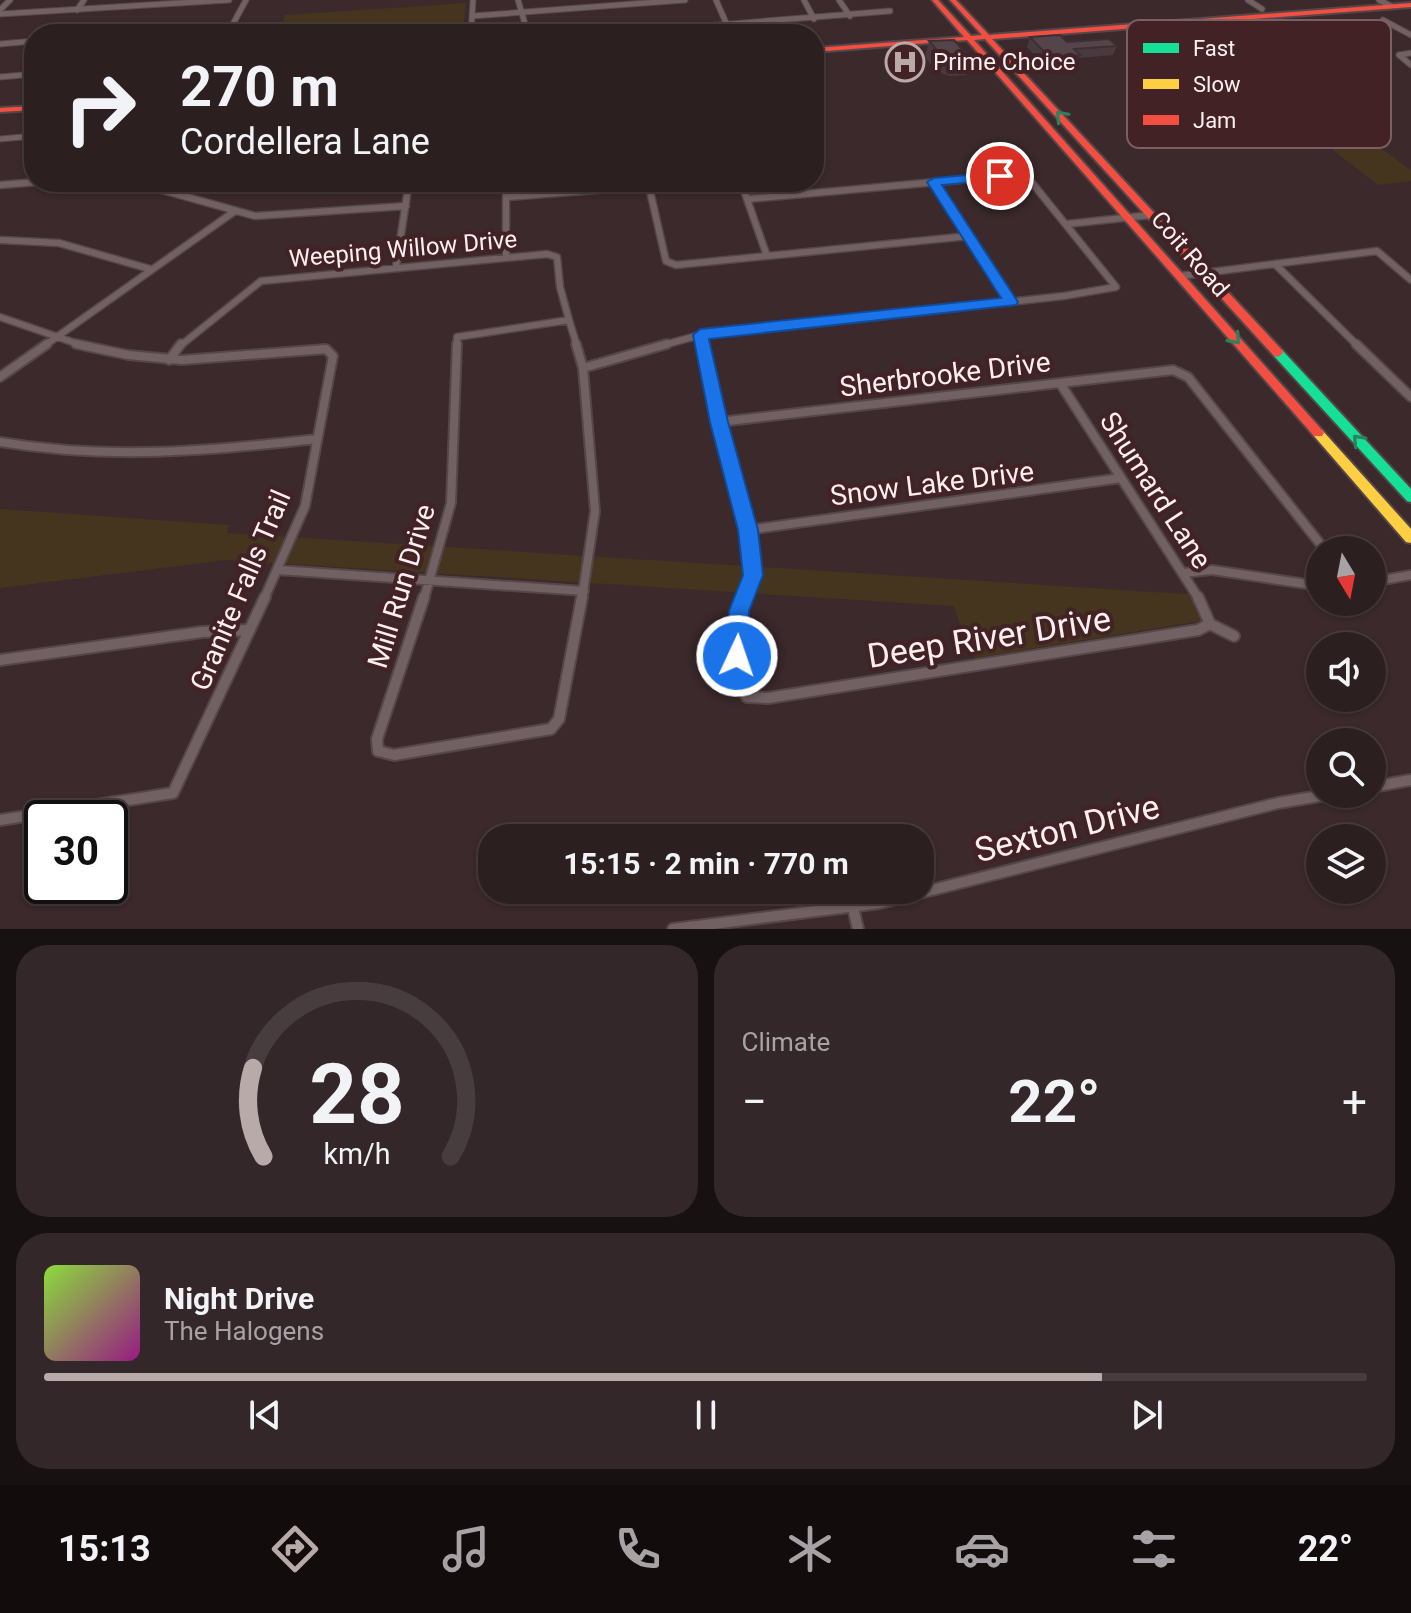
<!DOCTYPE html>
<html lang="en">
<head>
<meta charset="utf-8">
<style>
  :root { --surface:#2c1f20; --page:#342729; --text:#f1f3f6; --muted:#a6a2a5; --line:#483d3e; --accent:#b9aaaa }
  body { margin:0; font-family:Roboto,sans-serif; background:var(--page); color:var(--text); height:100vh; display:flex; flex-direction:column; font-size:30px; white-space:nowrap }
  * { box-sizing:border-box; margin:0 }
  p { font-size:26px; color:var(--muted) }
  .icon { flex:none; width:44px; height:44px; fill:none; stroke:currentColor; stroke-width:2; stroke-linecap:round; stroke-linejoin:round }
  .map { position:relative; height:929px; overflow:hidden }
  .panel { display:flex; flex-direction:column; gap:16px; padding:16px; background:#181112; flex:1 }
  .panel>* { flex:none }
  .hud { position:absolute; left:24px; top:24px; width:800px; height:168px; border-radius:32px; box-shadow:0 2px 6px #0004,0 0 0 2px var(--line); background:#2c1f20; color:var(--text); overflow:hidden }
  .needle { width:52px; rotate:170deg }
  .fabs { position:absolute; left:1306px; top:536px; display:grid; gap:16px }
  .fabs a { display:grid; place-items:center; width:80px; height:80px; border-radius:50%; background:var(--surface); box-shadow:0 2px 6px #0004,0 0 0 2px var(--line); font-size:40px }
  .speed { position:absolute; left:24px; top:800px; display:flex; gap:16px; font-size:40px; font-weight:700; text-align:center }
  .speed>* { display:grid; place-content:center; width:104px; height:104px; border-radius:50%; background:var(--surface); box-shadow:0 2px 6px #0004,0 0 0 2px var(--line); line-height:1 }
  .speed .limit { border:4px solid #111; border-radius:12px; background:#fff; color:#111 }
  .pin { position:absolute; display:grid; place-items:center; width:68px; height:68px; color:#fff; margin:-34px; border:4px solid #fff; border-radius:50%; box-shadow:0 2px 8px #0007 }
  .me { position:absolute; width:88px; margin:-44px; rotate:3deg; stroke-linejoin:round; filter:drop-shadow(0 0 6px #0008) }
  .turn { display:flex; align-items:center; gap:28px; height:168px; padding:0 24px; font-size:36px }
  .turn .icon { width:104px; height:104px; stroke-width:2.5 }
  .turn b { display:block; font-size:56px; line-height:68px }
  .big { font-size:60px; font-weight:700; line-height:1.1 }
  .panel .tile { flex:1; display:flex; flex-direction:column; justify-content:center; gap:12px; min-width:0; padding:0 28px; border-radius:32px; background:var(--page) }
  .panel .dial { align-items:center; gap:0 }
  .dial svg { height:208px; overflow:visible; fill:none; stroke:var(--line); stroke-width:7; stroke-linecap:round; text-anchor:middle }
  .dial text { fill:var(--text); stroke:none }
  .song { display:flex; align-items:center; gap:24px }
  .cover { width:96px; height:96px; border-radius:12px; background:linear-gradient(135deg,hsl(90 70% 55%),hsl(310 70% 35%)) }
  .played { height:8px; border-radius:4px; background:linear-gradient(90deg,var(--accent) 80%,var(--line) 80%) }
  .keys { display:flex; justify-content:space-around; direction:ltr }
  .heat { display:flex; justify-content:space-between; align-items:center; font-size:44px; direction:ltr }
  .panel .tiles { flex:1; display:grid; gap:16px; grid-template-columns:1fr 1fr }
  .tile:last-child { grid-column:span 2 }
  .trip { position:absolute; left:478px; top:824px; width:456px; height:80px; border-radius:32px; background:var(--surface); box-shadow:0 2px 6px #0004,0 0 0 2px var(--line); font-weight:700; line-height:80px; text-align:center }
  .dock { display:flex; height:128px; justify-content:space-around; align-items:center; background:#120c0d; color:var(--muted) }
  .dock .icon { width:56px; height:56px }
  .dock .on { color:var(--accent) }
  .dock b { font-size:36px; color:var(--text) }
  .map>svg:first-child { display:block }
</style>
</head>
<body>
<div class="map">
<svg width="1411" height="929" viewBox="0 0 1411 929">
  <rect width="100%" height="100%" fill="#3b292b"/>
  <path fill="#45351e" d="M466 3 463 34H278L285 15Z
    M1346 123 1411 170V181L1378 185 1303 127Z
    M0 509 229 525 227 533 1185 594H1190L1200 612 1201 621 975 658 953 606 227 560 0 588Z"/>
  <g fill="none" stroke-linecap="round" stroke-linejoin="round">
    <defs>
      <path id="street-far3" d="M518 0 528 34
        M716 0 731 34
        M804 0 814 19
        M839 0 850 16
        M1248 0 1262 9
        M1379 0 1391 6
        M0 10 10 0
        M77 10 84 0
        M0 14 229 0
        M472 16 685 0
        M1383 20 1411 35
        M228 33 246 0
        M146 34 231 29
        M471 34 473 0
        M606 34 890 11
        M0 44 34 41
        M1399 55 1411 65
        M1399 55 1411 53
        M0 77 34 74
        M0 139 34 136"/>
      <path id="street-far2" d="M109 182 162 190 255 216 406 206
        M506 182V257
        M741 182 767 256
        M934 182 1011 302
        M0 185 37 182
        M507 197 646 186 650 191 666 261 676 265 969 236
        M1067 224 1151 215
        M0 240 59 243 150 269
        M1275 264 1358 346
        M396 267 409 182
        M1180 276 1377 251 1411 280
        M0 317 84 346
        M569 320 577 346
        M700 335 702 346
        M44 346 235 211
        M180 346 261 281 547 254 557 257 560 287 569 320
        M457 346V337L569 320
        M660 346 700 335 1064 296 1116 287 1025 174 747 199"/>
      <path id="street-far1" d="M76 344 128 355 182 360 326 349 333 356 305 506 264 599
        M576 344 583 368 595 511 582 599
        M702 344 748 530 753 575 743 599
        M1356 344 1411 397
        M169 360 181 344
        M583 368 667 344
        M0 377 47 344
        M1060 383 1199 599
        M719 422 1173 370 1188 377 1325 550
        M0 442C107 460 210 451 317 439
        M748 530 1121 478
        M278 570 584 591
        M1183 573 1212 570 1320 586
        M1372 582 1411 575
        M424 599 451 503 457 344"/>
      <path id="street" d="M424 597 377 739 378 751 394 755 551 729 559 719 582 597
        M744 597C733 626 732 670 747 697L768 698 1198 630 1210 624
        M1198 597 1210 624
        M1210 624 1234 636
        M0 660 202 632 249 630
        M1372 787 1411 780
        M0 820 173 793 265 597
        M853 907 858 929
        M673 929 880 903 1278 803 1331 794"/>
      <path id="fast" d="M1278 349 1282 350 1411 489V502L1407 501 1274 356 1273 353Z"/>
      <path id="slow" d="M1318 429 1322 430 1411 529V543L1406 542 1314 436 1312 433 1314 430Z"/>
      <path id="jam" d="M932 0H938L971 36 982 35 950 0H956L989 35 1411 3V7L992 39 1282 350 1283 353 1278 357 1274 356 985 39 974 40 1322 430 1324 433 1322 436H1314L967 40 814 52V48L964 37Z
        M34 106V110L0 112V108Z"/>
    </defs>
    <use href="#street-far3" stroke="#554749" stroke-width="7"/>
    <use href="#street-far2" stroke="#554749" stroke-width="9"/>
    <use href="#street-far1" stroke="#554749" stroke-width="12"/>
    <use href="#street" stroke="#554749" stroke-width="14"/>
    <use href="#fast" stroke="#554749" stroke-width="4"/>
    <use href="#slow" stroke="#554749" stroke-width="4"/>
    <use href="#jam" stroke="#554749" stroke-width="4"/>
    <use href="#street-far3" stroke="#716162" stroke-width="5"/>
    <use href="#street-far2" stroke="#716162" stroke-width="6"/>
    <use href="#street-far1" stroke="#716162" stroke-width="8"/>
    <use href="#street" stroke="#716162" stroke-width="10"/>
    <use href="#fast" fill="#16e098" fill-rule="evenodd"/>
    <use href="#slow" fill="#ffcf43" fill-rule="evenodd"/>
    <use href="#jam" fill="#f24e42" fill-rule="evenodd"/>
  </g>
  <path fill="#493a40" d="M1030 37 1067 42 1117 46 1113 55 1079 58 1077 65 1048 69 1027 47Z
    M929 41 970 58 966 75 950 76 937 72 925 57Z"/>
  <path fill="#3c3034" d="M1080 55 1077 65 1048 69 1051 59Z"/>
  <path fill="#55444a" stroke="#3c3034" stroke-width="2" d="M1060 35 1067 42 1109 39 1117 46 1074 49 1080 55 1051 59 1030 37Z
    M954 40 970 58 954 59 941 55 929 41Z"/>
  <defs><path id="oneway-chevron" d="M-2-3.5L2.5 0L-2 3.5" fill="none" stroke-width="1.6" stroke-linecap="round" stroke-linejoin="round" transform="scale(2)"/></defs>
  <g stroke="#2c815e">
    <use href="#oneway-chevron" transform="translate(1061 116) rotate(-132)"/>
    <use href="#oneway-chevron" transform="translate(1235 339) rotate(49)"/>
    <use href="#oneway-chevron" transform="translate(1358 440) rotate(-133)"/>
  </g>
  <path fill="#1a73e8" stroke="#114b97" stroke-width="2" d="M1000 172 1005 173V179L942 185 1018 302 1016 305 709 339 728 422 758 530 763 575 749 611 748 656 744 663 737 666 729 663 726 656 729 611 743 575 738 530 710 422 693 335 700 329 1001 298 927 182 934 178Z"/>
  <defs>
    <symbol id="hospital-ring" viewBox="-11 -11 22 22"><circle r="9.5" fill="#422225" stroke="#b9aaaa" stroke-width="1.5"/><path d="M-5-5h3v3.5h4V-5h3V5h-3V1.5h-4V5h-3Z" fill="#b9aaaa"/></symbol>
  </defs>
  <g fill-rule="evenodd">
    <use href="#hospital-ring" x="883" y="40" width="44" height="44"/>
  </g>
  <g text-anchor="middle" stroke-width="8" stroke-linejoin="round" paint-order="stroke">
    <g font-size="24" fill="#fdefef" stroke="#422225" text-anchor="start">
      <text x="933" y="70">Prime Choice</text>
    </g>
    <g font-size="24" fill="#fdefef" stroke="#422225">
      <text transform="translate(403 249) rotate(-5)" y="8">Weeping Willow Drive</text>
      <text transform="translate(1190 254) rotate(49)" y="8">Coit Road</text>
    </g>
    <g font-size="28" fill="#fdefef" stroke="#422225">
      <text transform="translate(945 374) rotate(-7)" y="10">Sherbrooke Drive</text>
      <text transform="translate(932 483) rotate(-7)" y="10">Snow Lake Drive</text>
      <text transform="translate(1156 490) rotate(57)" y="10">Shumard Lane</text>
      <text transform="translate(401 586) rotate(-73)" y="10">Mill Run Drive</text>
      <text transform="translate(240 590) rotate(-67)" y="10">Granite Falls Trail</text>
    </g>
    <g font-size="34" fill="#fdefef" stroke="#422225">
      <text transform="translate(989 637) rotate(-9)" y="12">Deep River Drive</text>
      <text transform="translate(1067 828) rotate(-14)" y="12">Sexton Drive</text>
    </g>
  </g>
  <rect x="1127" y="20" width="264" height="128" rx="12" fill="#422225" stroke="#7a6062" stroke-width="2"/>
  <rect x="1143" y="43" width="36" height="10" fill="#16e098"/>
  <rect x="1143" y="79" width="36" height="10" fill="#ffcf43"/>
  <rect x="1143" y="115" width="36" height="10" fill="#f24e42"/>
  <g font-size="22" fill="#fdefef">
    <text x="1193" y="56">Fast</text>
    <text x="1193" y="92">Slow</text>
    <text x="1193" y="128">Jam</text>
  </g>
</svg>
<div class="fabs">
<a><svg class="needle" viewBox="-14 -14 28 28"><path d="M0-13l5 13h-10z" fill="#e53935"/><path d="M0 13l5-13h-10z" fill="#a6a2a5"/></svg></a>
<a><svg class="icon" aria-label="sound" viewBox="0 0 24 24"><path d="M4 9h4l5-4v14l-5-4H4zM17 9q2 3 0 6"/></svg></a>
<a><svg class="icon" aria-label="search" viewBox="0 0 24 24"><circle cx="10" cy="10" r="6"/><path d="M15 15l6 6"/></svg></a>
<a><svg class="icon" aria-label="layers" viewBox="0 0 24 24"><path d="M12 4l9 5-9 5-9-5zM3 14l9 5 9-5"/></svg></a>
</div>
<div class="speed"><div class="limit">30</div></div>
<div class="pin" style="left:1000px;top:176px;background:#d93025"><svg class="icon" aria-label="arrive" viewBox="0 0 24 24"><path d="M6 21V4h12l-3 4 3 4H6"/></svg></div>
<svg class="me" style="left:737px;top:656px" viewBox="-20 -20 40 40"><circle r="17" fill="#1a73e8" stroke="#fff" stroke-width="3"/><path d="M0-11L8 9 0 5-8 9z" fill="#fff"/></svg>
<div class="trip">15:15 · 2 min · 770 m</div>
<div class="hud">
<div class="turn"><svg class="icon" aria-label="right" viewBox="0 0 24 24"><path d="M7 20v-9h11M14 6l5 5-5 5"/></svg><div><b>270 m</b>Cordellera Lane</div></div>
</div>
</div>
<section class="panel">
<div class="tiles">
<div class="tile dial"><svg viewBox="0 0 100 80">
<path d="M14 69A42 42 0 1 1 86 69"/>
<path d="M14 69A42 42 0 0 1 10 35" stroke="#b9aaaa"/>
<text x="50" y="56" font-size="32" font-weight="700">28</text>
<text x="50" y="72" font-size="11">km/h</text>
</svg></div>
<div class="tile"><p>Climate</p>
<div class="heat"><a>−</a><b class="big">22°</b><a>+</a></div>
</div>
<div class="tile">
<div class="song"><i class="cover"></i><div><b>Night Drive</b><p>The Halogens</p></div></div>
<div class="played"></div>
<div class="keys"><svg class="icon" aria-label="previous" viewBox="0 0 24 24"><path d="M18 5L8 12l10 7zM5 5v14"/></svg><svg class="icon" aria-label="pause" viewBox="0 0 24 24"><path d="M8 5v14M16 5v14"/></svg><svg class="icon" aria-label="next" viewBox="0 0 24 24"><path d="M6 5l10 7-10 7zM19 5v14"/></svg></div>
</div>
</div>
</section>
<nav class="dock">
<b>15:13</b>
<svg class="icon on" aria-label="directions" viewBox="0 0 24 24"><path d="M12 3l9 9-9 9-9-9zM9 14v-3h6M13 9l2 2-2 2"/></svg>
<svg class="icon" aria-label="music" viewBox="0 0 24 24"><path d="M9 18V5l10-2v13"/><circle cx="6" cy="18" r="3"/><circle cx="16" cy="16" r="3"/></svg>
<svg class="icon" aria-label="phone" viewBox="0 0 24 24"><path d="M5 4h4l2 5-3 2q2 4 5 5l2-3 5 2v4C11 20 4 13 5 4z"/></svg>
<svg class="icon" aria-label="climate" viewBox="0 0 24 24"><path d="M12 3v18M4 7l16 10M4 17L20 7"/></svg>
<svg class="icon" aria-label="car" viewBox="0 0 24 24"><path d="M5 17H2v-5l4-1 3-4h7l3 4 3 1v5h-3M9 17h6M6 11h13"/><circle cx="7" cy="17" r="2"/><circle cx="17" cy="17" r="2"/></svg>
<svg class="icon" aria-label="filters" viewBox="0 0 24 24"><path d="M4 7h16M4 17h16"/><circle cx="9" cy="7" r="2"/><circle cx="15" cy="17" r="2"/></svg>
<b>22°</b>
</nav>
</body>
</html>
